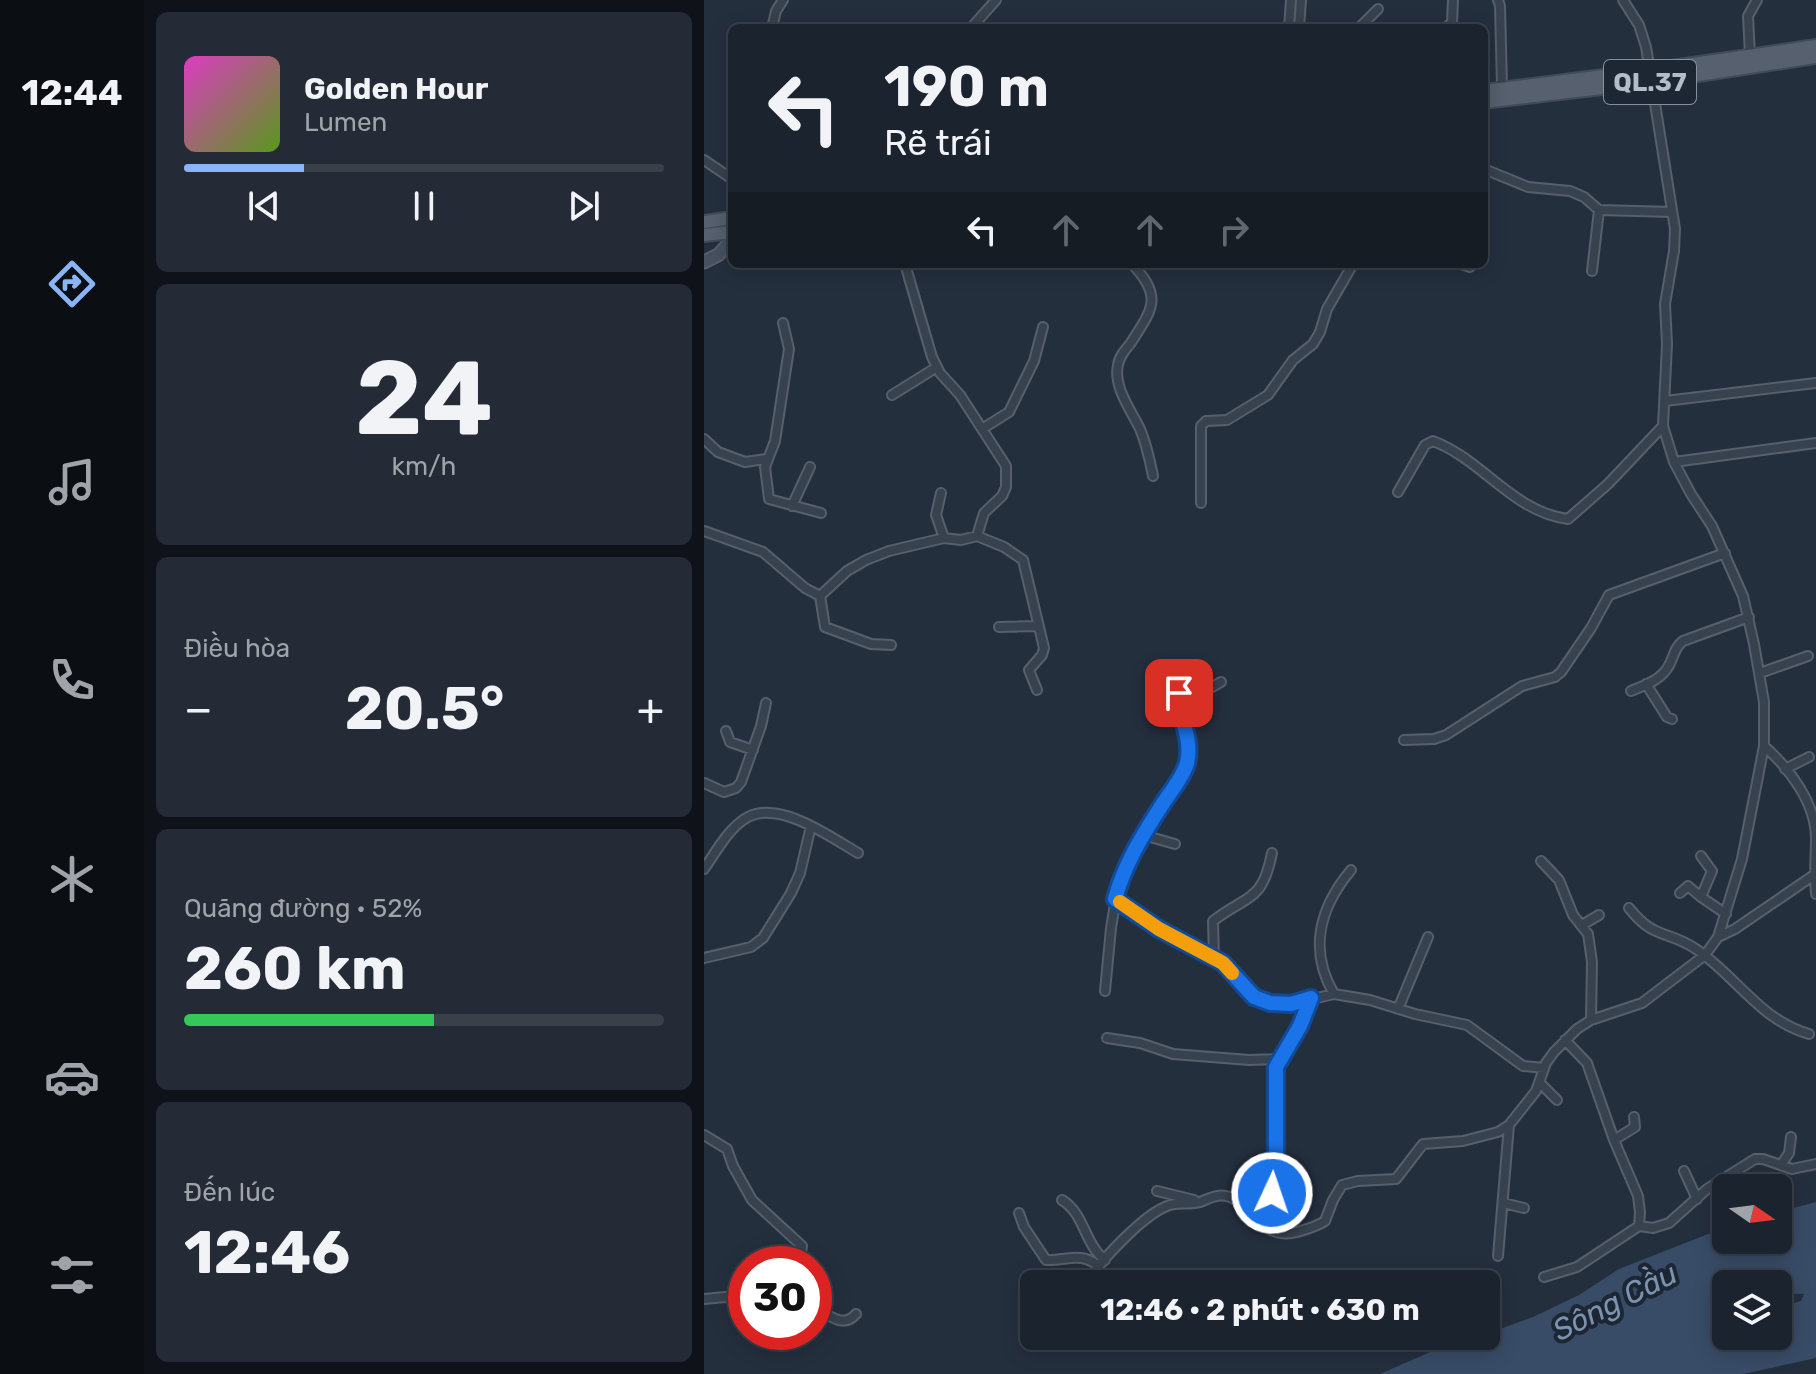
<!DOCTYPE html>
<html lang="vi">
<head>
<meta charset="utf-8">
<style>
  :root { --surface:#1b232e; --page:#242b36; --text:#f1f3f6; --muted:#a0a4aa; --line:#39404a; --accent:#8ab4f8 }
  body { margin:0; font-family:Rubik,sans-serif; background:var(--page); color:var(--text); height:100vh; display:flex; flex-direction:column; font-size:30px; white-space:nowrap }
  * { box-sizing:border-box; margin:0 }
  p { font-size:26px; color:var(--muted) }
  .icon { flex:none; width:44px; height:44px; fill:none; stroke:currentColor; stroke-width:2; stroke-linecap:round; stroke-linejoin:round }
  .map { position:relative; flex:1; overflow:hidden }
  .sheet { display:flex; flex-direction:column; gap:12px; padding:12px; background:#0f1319; width:560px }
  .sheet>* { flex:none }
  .hud { position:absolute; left:24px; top:24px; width:760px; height:244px; border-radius:12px; box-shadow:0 4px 20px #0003,0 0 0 2px var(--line); background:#1b232e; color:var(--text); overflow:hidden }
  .needle { width:52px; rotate:104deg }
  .buttons { position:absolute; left:1008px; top:1174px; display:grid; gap:16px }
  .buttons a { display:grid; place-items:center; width:80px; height:80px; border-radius:12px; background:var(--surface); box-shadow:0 4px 20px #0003,0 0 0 2px var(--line); font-size:40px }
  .speed { position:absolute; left:24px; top:1246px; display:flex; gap:16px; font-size:40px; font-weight:700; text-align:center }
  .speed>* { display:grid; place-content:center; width:104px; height:104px; border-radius:50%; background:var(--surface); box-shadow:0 4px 20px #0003,0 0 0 2px var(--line); line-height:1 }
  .speed .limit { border:12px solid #d22; background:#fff; color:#111 }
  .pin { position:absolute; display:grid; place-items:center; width:68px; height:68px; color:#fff; margin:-34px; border-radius:16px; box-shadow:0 4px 12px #0006 }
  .me { position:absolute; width:88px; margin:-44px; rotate:3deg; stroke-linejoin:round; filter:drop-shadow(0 0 6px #0008) }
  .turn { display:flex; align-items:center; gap:28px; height:168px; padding:0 24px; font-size:36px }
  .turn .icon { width:104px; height:104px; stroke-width:2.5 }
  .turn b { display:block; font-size:56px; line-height:68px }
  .lanes { display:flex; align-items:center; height:76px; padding:0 24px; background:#0003; justify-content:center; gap:40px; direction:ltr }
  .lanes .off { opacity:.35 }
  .big { font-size:60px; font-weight:700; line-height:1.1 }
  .sheet .widget { flex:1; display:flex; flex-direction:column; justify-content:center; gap:12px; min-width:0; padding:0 28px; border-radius:12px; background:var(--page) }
  .sheet .dial { align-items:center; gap:0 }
  .dial b { font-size:104px; line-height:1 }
  .song { display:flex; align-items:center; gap:24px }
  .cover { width:96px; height:96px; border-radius:12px; background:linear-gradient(135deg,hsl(310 70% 55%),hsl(90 70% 35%)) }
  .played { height:8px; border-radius:4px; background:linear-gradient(90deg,var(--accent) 25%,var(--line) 25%) }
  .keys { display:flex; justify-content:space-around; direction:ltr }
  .heat { display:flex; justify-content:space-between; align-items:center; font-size:44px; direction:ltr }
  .charge { height:12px; border-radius:6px; background:linear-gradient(90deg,#34c759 52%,var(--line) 0) }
  .trip { position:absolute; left:316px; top:1270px; width:480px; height:80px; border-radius:12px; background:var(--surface); box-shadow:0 4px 20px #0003,0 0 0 2px var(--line); font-weight:700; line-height:80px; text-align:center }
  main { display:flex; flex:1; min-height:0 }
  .tabs { display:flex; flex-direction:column; width:144px; justify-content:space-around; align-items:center; background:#0b0e12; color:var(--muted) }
  .tabs .icon { width:56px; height:56px }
  .tabs .active { color:var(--accent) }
  .tabs b { font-size:36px; color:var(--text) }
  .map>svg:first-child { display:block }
</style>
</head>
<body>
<main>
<nav class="tabs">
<b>12:44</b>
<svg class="icon active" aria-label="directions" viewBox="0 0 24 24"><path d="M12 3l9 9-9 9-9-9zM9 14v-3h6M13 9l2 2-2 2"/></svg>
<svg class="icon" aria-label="music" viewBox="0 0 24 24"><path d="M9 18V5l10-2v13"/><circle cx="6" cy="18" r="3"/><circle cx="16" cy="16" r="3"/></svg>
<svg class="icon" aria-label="phone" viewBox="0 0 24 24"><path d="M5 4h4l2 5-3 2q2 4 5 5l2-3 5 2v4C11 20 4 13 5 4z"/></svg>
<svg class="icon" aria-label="climate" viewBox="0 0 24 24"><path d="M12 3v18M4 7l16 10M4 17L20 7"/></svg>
<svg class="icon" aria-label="car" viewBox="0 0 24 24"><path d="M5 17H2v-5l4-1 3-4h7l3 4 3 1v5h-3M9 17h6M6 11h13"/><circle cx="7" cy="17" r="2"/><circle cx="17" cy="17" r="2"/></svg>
<svg class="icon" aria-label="filters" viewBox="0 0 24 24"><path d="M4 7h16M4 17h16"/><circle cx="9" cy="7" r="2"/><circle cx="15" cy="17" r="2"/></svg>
</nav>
<section class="sheet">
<div class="widget">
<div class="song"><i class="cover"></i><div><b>Golden Hour</b><p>Lumen</p></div></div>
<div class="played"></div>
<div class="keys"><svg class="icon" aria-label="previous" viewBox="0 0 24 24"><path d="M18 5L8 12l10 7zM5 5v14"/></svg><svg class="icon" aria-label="pause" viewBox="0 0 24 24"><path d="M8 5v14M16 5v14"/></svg><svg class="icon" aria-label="next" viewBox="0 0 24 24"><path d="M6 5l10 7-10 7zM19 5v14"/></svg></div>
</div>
<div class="widget dial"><b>24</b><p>km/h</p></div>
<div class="widget"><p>Điều hòa</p>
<div class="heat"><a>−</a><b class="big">20.5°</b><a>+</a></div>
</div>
<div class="widget"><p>Quãng đường · 52%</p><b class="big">260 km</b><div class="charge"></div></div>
<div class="widget"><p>Đến lúc</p><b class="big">12:46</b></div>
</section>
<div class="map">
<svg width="1112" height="1374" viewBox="0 0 1112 1374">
  <rect width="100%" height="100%" fill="#242f3e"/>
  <path fill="#394c67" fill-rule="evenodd" d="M1112 1202V1358L1039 1374H676L740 1346 782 1336V1334L829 1317 875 1295 915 1269 1022 1227V1240H1074V1212ZM1022 1284H1074V1293L1100 1294 1097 1301 1074 1308V1336H1022L1020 1308 1022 1307Z"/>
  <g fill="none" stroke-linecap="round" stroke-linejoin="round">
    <defs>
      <path id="street" d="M794 0 796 6 798 88
        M68 28 72 11 79 0
        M267 28 292 0
        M585 28 587 0
        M595 28 597 0
        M655 28 674 9
        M742 28 748 22 749 0
        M1046 55 1044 16 1053 0
        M0 160 28 179
        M780 169 824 187 866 191 880 197 895 210 968 212
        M201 264 228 357 236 373 256 395 302 466V487L298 496 280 513 273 536
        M428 264C460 297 448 310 426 344 421 350 415 357 414 365 409 387 427 410 436 429 442 443 446 461 449 476
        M757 264 766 267
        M888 271 895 210
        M79 323 85 349 71 441 61 467 65 499 117 513
        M188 395 233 367
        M961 401 1112 383
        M278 429 305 412 330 361 339 327
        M0 439 14 452 41 462 62 459
        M970 462 1112 443
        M694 492 721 445 729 441C779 460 809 512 864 519L904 484 959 426
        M237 493 232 515 240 538
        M497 503V426L502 421 523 420 564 395 589 360 609 344 616 332 623 309 649 264
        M88 506 106 467
        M0 531 59 552 101 588 116 596
        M116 596 143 571 162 560 185 551 240 538 257 540 273 536 300 547 319 560 340 648 338 655 325 670 333 690
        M116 596 121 627 167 644 187 645
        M295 627 334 626
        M1056 673 1104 656
        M942 684 963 717 968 719
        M927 691C939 686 954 681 962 670 970 660 969 648 979 641L1045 617
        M477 709 473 705 472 697 482 687
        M22 731 26 742 49 750
        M700 740 730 739 742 735 818 686 851 677 857 672 887 628 905 595 1021 553
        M1060 746C1085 768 1111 802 1112 837 1112 856 1110 874 1112 894
        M1081 769 1105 757
        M0 783 20 792 32 788 37 782 57 726 62 703
        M439 835 471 844
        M997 856 1008 871 997 897 1022 914
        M837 861 855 880 869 915 884 934 888 962 887 1020
        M0 869C12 852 25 827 44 817 76 800 128 838 154 853
        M976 893 984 886 997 897
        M411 899 455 929 519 963 550 997 558 1001 587 1004 630 994 666 1000 711 1014 763 1025 819 1066 840 1068
        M925 908C950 940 964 930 992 949 1033 977 1056 1020 1105 1034
        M878 925 895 915
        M1014 937 1031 929 1110 875
        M0 958 47 947 59 938 87 893 96 873 107 826
        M510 958 509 921C544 894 558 903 568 853
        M401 991 407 928 414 886 439 835 482 766 484 735 477 709 486 699 517 682
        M630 994C604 950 616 907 647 870
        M694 1009 724 937
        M403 1038 436 1043 469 1054 545 1060 575 1059
        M861 1040 883 1063 910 1140 934 1196 936 1212 935 1226
        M836 1083 853 1100
        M0 1135 23 1149 29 1166 48 1200 98 1246 96 1264
        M910 1140 931 1127 930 1117
        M1077 1165 1085 1153 1087 1137
        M980 1171 993 1199
        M453 1191 490 1200
        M358 1200C381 1214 380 1244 401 1260
        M799 1203 820 1208
        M315 1213 320 1227 342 1260C363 1261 376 1251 395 1266
        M553 1219 566 1202 571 1184 572 1067 603 1012 607 998
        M794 1256 805 1125
        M840 1277 873 1267 935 1226 949 1228 965 1223 1003 1189 1051 1159H1059L1088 1169 1112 1164
        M383 1284C394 1262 442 1212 466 1205 476 1202 487 1205 496 1202 507 1198 514 1193 526 1197 553 1207 557 1241 593 1232 603 1229 612 1227 621 1221L629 1200 638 1185 654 1181 692 1179 719 1144 759 1141 794 1132 805 1125 832 1091 842 1063 850 1052 873 1029 887 1020 938 1003 1001 955 1014 937 1038 859 1060 746V702L1050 644 1039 596 1008 526 987 494 970 462 959 426 963 344 961 304 970 251 971 229 942 47 935 25 919 0
        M0 1299 21 1297 42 1301
        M110 1307C125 1315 139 1329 152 1314"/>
      <path id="secondary" d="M0 262 14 255 28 240"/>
      <path id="primary" d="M780 91 947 70 1112 46
        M780 102 949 82 1112 57
        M0 222 28 218
        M0 235 28 232"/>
    </defs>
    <use href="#street" stroke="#565f6c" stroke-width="12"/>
    <use href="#secondary" stroke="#565f6c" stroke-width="15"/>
    <use href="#primary" stroke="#414a57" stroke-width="16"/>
    <use href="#street" stroke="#38414e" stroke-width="8"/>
    <use href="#secondary" stroke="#465061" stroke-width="11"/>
    <use href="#primary" stroke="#56606e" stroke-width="12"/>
  </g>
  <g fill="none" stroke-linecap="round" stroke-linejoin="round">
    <defs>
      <path id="route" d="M475 693C469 705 490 736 483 763 479 778 466 792 458 805 439 834 420 865 411 899L455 929 519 963 550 997 566 1003 587 1004 607 998 596 1026 572 1067V1174L568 1193"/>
    </defs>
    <use href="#route" stroke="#114b97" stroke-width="20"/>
    <use href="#route" stroke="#1a73e8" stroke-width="14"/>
    <path stroke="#f59e0b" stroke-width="14" d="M416 902 455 929 519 963 528 973"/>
  </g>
  <g text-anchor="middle" stroke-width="8" stroke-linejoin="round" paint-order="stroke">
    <rect fill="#1d2633" stroke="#878f9c" stroke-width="2" x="900" y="60" width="92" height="44" rx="6"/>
    <g font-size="26" font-weight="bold" fill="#b4bcc9">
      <text x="946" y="91">QL.37</text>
    </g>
    <g font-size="30" font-style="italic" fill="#7c92b1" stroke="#1d2633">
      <text transform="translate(911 1302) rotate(-27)" y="10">Sông Cầu</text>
    </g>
  </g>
</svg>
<div class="buttons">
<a><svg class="needle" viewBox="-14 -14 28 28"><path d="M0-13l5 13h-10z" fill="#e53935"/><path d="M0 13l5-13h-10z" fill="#a0a4aa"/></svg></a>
<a><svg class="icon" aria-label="layers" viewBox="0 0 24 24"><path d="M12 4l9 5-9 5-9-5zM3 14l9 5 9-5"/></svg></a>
</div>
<div class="speed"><div class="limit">30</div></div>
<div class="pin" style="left:475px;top:693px;background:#d93025"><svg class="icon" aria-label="arrive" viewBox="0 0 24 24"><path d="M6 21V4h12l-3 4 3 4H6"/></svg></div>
<svg class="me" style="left:568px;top:1193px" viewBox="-20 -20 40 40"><circle r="17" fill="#1a73e8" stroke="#fff" stroke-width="3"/><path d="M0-11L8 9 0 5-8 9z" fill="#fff"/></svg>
<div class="trip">12:46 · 2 phút · 630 m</div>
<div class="hud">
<div class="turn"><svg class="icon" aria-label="left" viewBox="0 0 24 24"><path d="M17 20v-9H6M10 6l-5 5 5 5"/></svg><div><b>190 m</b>Rẽ trái</div></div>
<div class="lanes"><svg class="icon" aria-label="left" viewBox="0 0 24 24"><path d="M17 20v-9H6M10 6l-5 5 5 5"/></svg><svg class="icon off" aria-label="ahead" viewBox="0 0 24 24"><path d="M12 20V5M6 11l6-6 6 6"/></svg><svg class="icon off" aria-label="ahead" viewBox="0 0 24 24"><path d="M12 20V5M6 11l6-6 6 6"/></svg><svg class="icon off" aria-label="right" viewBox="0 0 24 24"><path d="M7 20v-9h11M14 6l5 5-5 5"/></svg></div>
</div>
</div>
</main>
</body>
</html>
